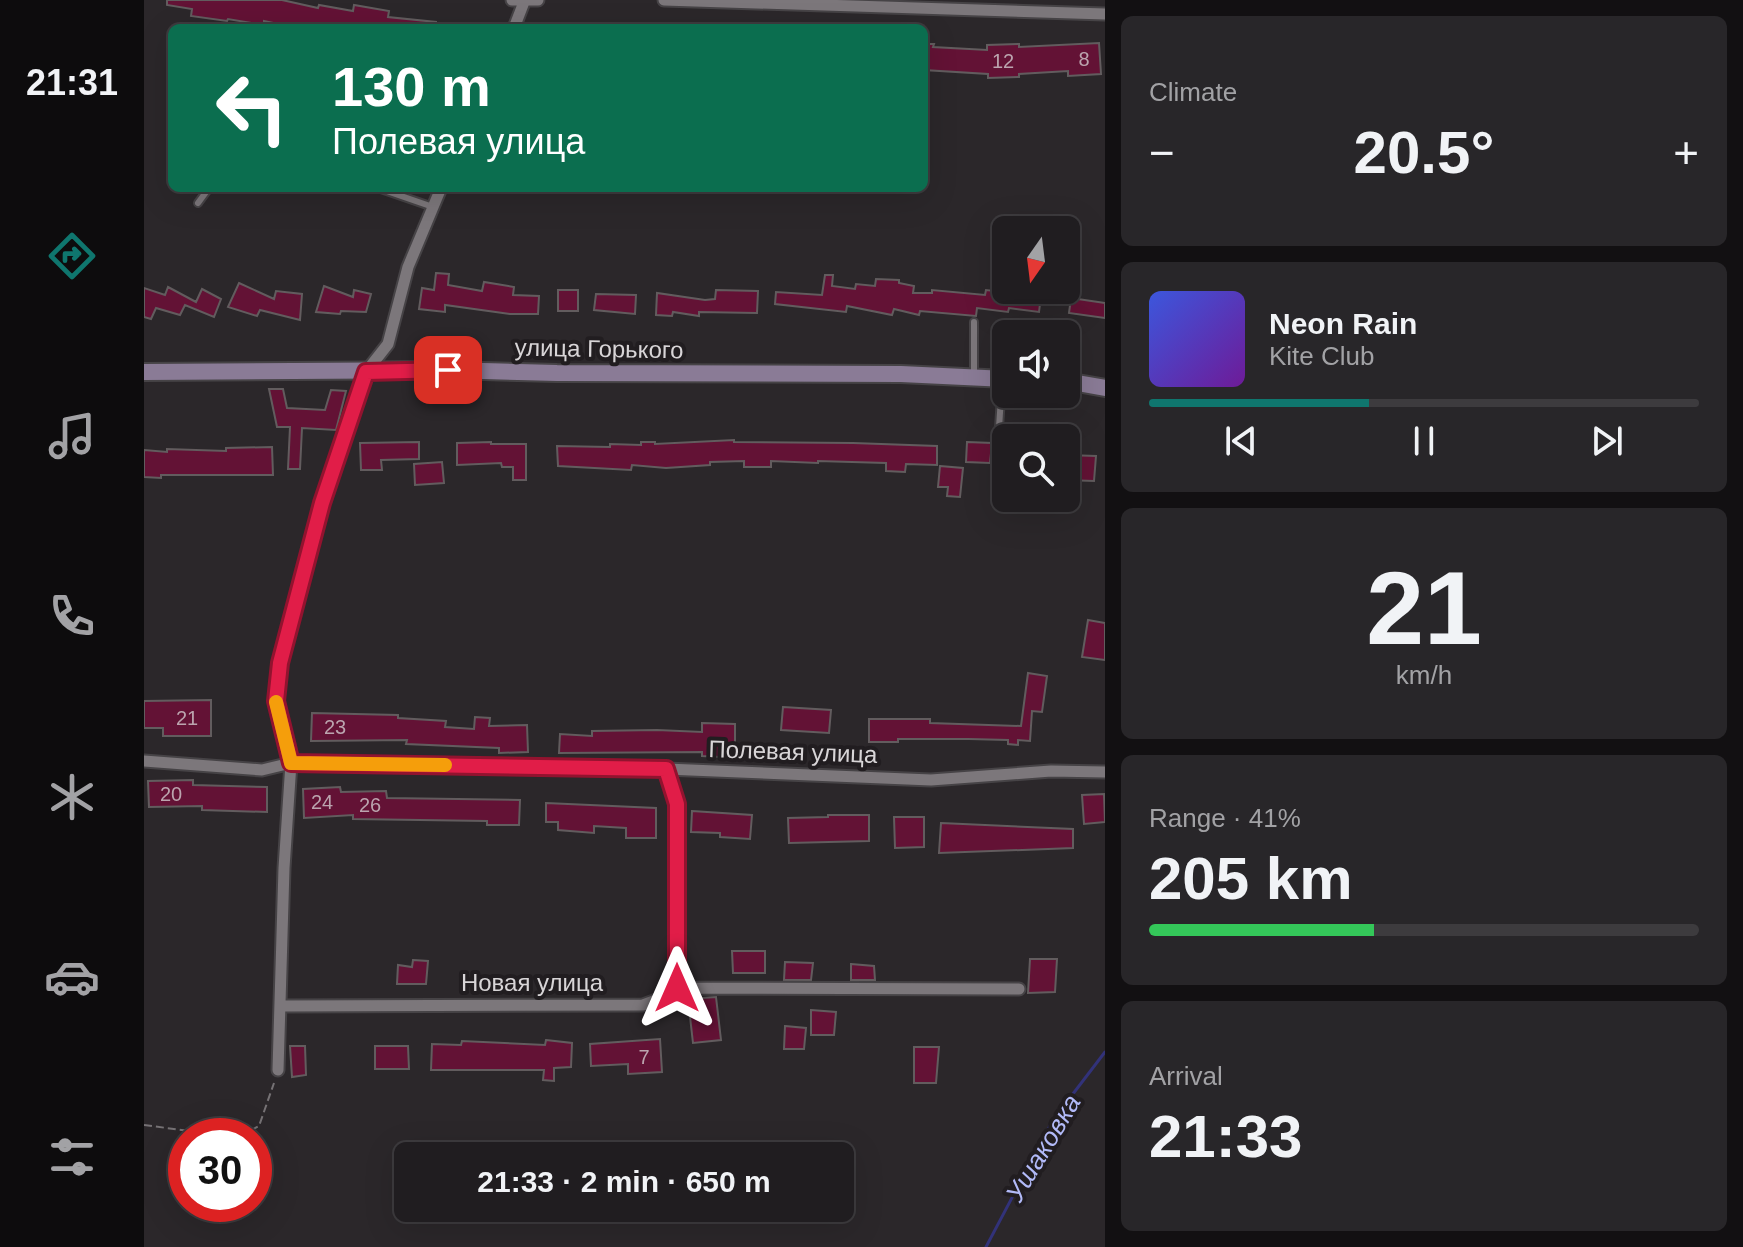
<!DOCTYPE html>
<html lang="en">
<head>
<meta charset="utf-8">
<style>
  :root { --surface:#201d20; --page:#282629; --text:#f1f3f6; --muted:#a2a2a5; --line:#3d3b3e; --accent:#0f766e }
  body { margin:0; font-family:Helvetica,sans-serif; background:var(--page); color:var(--text); height:100vh; display:flex; flex-direction:column; font-size:30px; white-space:nowrap }
  * { box-sizing:border-box; margin:0 }
  p { font-size:26px; color:var(--muted) }
  .icon { flex:none; width:44px; height:44px; fill:none; stroke:currentColor; stroke-width:2; stroke-linecap:round; stroke-linejoin:round }
  .map { position:relative; flex:1; overflow:hidden }
  .panel { display:flex; flex-direction:column; gap:16px; padding:16px; background:#121012; width:638px }
  .panel>* { flex:none }
  .hud { position:absolute; left:24px; top:24px; width:760px; height:168px; border-radius:12px; box-shadow:0 8px 32px #0002,0 0 0 2px var(--line); background:#0b6e4f; color:#fff; overflow:hidden }
  .needle { width:52px; rotate:194deg }
  .fabs { position:absolute; left:848px; top:216px; display:grid; gap:16px }
  .fabs a { display:grid; place-items:center; width:88px; height:88px; border-radius:12px; background:var(--surface); box-shadow:0 8px 32px #0002,0 0 0 2px var(--line); font-size:40px }
  .speed { position:absolute; left:24px; top:1118px; display:flex; gap:16px; font-size:40px; font-weight:700; text-align:center }
  .speed>* { display:grid; place-content:center; width:104px; height:104px; border-radius:50%; background:var(--surface); box-shadow:0 8px 32px #0002,0 0 0 2px var(--line); line-height:1 }
  .speed .limit { border:12px solid #d22; background:#fff; color:#111 }
  .pin { position:absolute; display:grid; place-items:center; width:68px; height:68px; color:#fff; margin:-34px; border-radius:16px; box-shadow:0 4px 12px #0006 }
  .me { position:absolute; width:88px; margin:-44px; rotate:0deg; stroke-linejoin:round; filter:drop-shadow(0 0 6px #0008) }
  .turn { display:flex; align-items:center; gap:28px; height:168px; padding:0 32px; font-size:36px }
  .turn .icon { width:104px; height:104px; stroke-width:2.5 }
  .turn b { display:block; font-size:56px; line-height:68px }
  .big { font-size:60px; font-weight:800; line-height:1.1 }
  .panel .tile { flex:1; display:flex; flex-direction:column; justify-content:center; gap:12px; min-width:0; padding:0 28px; border-radius:12px; background:var(--page) }
  .panel .dial { align-items:center; gap:0 }
  .dial b { font-size:104px; line-height:1 }
  .song { display:flex; align-items:center; gap:24px }
  .cover { width:96px; height:96px; border-radius:12px; background:linear-gradient(135deg,hsl(230 70% 55%),hsl(280 70% 35%)) }
  .played { height:8px; border-radius:4px; background:linear-gradient(90deg,var(--accent) 40%,var(--line) 40%) }
  .keys { display:flex; justify-content:space-around; direction:ltr }
  .heat { display:flex; justify-content:space-between; align-items:center; font-size:44px; direction:ltr }
  .charge { height:12px; border-radius:6px; background:linear-gradient(90deg,#34c759 41%,var(--line) 0) }
  .trip { position:absolute; left:250px; top:1142px; width:460px; height:80px; border-radius:12px; background:var(--surface); box-shadow:0 8px 32px #0002,0 0 0 2px var(--line); font-weight:800; line-height:80px; text-align:center }
  main { display:flex; flex:1; min-height:0 }
  .menu { display:flex; flex-direction:column; width:144px; justify-content:space-around; align-items:center; background:#0d0c0d; color:var(--muted) }
  .menu .icon { width:56px; height:56px }
  .menu .selected { color:var(--accent) }
  .menu b { font-size:36px; color:var(--text) }
  .map>svg:first-child { display:block }
</style>
</head>
<body>
<main>
<nav class="menu">
<b>21:31</b>
<svg class="icon selected" aria-label="directions" viewBox="0 0 24 24"><path d="M12 3l9 9-9 9-9-9zM9 14v-3h6M13 9l2 2-2 2"/></svg>
<svg class="icon" aria-label="music" viewBox="0 0 24 24"><path d="M9 18V5l10-2v13"/><circle cx="6" cy="18" r="3"/><circle cx="16" cy="16" r="3"/></svg>
<svg class="icon" aria-label="phone" viewBox="0 0 24 24"><path d="M5 4h4l2 5-3 2q2 4 5 5l2-3 5 2v4C11 20 4 13 5 4z"/></svg>
<svg class="icon" aria-label="climate" viewBox="0 0 24 24"><path d="M12 3v18M4 7l16 10M4 17L20 7"/></svg>
<svg class="icon" aria-label="car" viewBox="0 0 24 24"><path d="M5 17H2v-5l4-1 3-4h7l3 4 3 1v5h-3M9 17h6M6 11h13"/><circle cx="7" cy="17" r="2"/><circle cx="17" cy="17" r="2"/></svg>
<svg class="icon" aria-label="filters" viewBox="0 0 24 24"><path d="M4 7h16M4 17h16"/><circle cx="9" cy="7" r="2"/><circle cx="15" cy="17" r="2"/></svg>
</nav>
<div class="map">
<svg width="961" height="1247" viewBox="0 0 961 1247">
  <rect width="100%" height="100%" fill="#2b272a"/>
  <g fill="none" stroke-linecap="round" stroke-linejoin="round">
    <path stroke="#323279" stroke-width="3" d="M842 1247 909 1120 961 1052"/>
  </g>
  <path fill="#631235" stroke="#625c5e" stroke-width="2" d="M23 0H138L174 8 175 5 209 11 210 5 245 11 244 17 292 22V28H153L120 21V25L84 19 83 21 47 16 48 9 23 5Z
    M955 43 957 74 924 76V71L875 74V77L844 78V74L780 70V44H790L789 47 843 50V45L875 44V47Z
    M292 273 305 274 304 285 338 291 340 282 370 287 369 295 395 296 394 314H366L301 305V312L275 309 278 288 290 290Z
    M681 275H689L688 286 711 289 712 284 731 286 732 279 755 280V283L770 286 769 293H788V290L841 295 842 290 897 296 895 312 865 308 864 312 833 308 832 316 776 311 775 315 750 309 748 315 703 306 702 312 631 304 632 292 678 295Z
    M95 283 130 299 132 291 158 294 156 320 116 310 113 316 84 307Z
    M180 286 209 297 210 290 227 294 222 312 197 311 196 314 172 312Z
    M24 287 52 302 58 289 77 299 70 317 41 305 36 315 12 308 7 319 0 317V288L21 295Z
    M414 290H434V311H414Z
    M572 290 614 291 613 313 555 312V316L529 312 528 316 512 315 513 293 561 300 571 299Z
    M452 294 492 295 491 314 450 310Z
    M927 298 961 303V318L925 313Z
    M125 389H139L143 408 181 410 187 390 202 391 192 430 158 428 156 469H144L146 427H133Z
    M590 440V442L709 443 793 446V465L762 464 761 472 742 471V463L674 461V463L627 461V467H600V461L566 462V465L522 468 488 465 487 470 414 466 413 446 466 447V444L497 445V442H511V444Z
    M275 442V459L237 460 238 470H217L216 443Z
    M347 442V444H382V480H369V467H358L357 463 313 465V443Z
    M823 442 848 443 846 463 822 462Z
    M128 447 129 475H17V478L0 477V450L23 452V449L82 451V448Z
    M922 455 952 456 950 481 922 480Z
    M298 462 300 483 271 485 270 464Z
    M796 466 819 468 816 497 803 496 804 487H794Z
    M944 620 961 623V660L938 657Z
    M884 673 903 676 898 712 888 711 886 741 874 740V745L864 744V740L825 739H754V742H725V719H786V723L877 726Z
    M67 700V736H19V728H0V701Z
    M639 707 687 710 685 733 637 730Z
    M168 713 254 715V718L302 721 301 727 330 729 331 717 346 718 345 726 383 725 384 752 355 753V748L262 744 263 740 167 741Z
    M558 723 591 724V745H577L576 757 558 756V752L415 753 416 734 448 736V731L513 730 558 732Z
    M49 780V785L123 787V812L58 810V806L5 807 4 781Z
    M196 787 197 792 242 791 243 798 376 800 375 825H343V821L209 819V815L160 818 159 789Z
    M960 794 961 822 940 824 938 795Z
    M402 803 512 808V838H482V828L450 826V833L414 830V822H402Z
    M548 811 608 815 606 839 576 837V833L547 832Z
    M684 815H725V841L645 843 644 818 684 817Z
    M750 817H780V847L751 848Z
    M797 823 929 829V848L795 853Z
    M588 951H621V973H589Z
    M886 959H913L911 992 884 993Z
    M269 960 284 961 282 984H253L254 965 268 967Z
    M641 962 669 963 667 980H640Z
    M707 964 730 966 731 980H707Z
    M572 997 577 1040 549 1043 544 999Z
    M667 1010 692 1012 690 1035H667Z
    M641 1026 662 1028 660 1049H640Z
    M516 1039 518 1072 484 1074V1064L447 1066 446 1044Z
    M402 1040 428 1043 427 1067 410 1068V1081L399 1080 400 1070H287L288 1044 317 1045 318 1041 401 1045Z
    M146 1046H161L162 1075 148 1077Z
    M231 1046H264L265 1069H231Z
    M770 1047H795L792 1083H770Z"/>
  <g fill="none" stroke-linecap="round" stroke-linejoin="round">
    <defs>
      <path id="service" d="M234 188 289 207
        M54 203 65 188
        M830 377V322
        M854 443 858 382"/>
      <path id="minor" d="M368 0H394
        M520 0 961 14
        M370 28 380 2
        M0 761 118 770 147 763 522 769 787 780 907 771 961 772
        M522 769 533 804V988
        M137 1006 499 1005 515 999 533 988 875 989
        M134 1070 140 868 147 763 132 701 136 663 178 503 208 412 222 372 244 344 264 267 297 188"/>
      <path id="secondary" d="M0 372 304 370 413 373 757 374 862 379
        M922 381 961 388"/>
    </defs>
    <use href="#service" stroke="#464346" stroke-width="10"/>
    <use href="#minor" stroke="#464346" stroke-width="15"/>
    <use href="#secondary" stroke="#464346" stroke-width="20"/>
    <path stroke="#767275" stroke-width="2" stroke-dasharray="8 4" stroke-linecap="butt" d="M0 1125 83 1136
      M96 1136 115 1126 130 1083"/>
    <use href="#service" stroke="#7c777b" stroke-width="6"/>
    <use href="#minor" stroke="#7c777b" stroke-width="11"/>
    <use href="#secondary" stroke="#8a7b96" stroke-width="16"/>
  </g>
  <g fill="none" stroke-linecap="round" stroke-linejoin="round">
    <defs>
      <path id="route" d="M304 370 222 372 178 503 136 663 132 701 147 763 522 769 533 804V988"/>
    </defs>
    <use href="#route" stroke="#92132f" stroke-width="20"/>
    <use href="#route" stroke="#e11d48" stroke-width="14"/>
    <path stroke="#f59e0b" stroke-width="14" d="M132 702 147 763 301 765"/>
  </g>
  <g text-anchor="middle" stroke-width="8" stroke-linejoin="round" paint-order="stroke">
    <g font-size="20" fill="#bba4ae">
      <text x="940" y="66">8</text>
      <text x="859" y="68">12</text>
      <text x="43" y="725">21</text>
      <text x="191" y="734">23</text>
      <text x="27" y="801">20</text>
      <text x="178" y="809">24</text>
      <text x="226" y="812">26</text>
      <text x="500" y="1064">7</text>
    </g>
    <g font-size="24" fill="#d8d5d7" stroke="#211d20">
      <text transform="translate(455 349) rotate(1)" y="8">улица Горького</text>
      <text transform="translate(649 752) rotate(2)" y="8">Полевая улица</text>
      <text x="388" y="991">Новая улица</text>
    </g>
    <g font-size="26" font-style="italic" fill="#b2baf8" stroke="#211d20">
      <text transform="translate(899 1148) rotate(-59)" y="9">Ушаковка</text>
    </g>
  </g>
</svg>
<div class="fabs">
<a><svg class="needle" viewBox="-14 -14 28 28"><path d="M0-13l5 13h-10z" fill="#e53935"/><path d="M0 13l5-13h-10z" fill="#a2a2a5"/></svg></a>
<a><svg class="icon" aria-label="sound" viewBox="0 0 24 24"><path d="M4 9h4l5-4v14l-5-4H4zM17 9q2 3 0 6"/></svg></a>
<a><svg class="icon" aria-label="search" viewBox="0 0 24 24"><circle cx="10" cy="10" r="6"/><path d="M15 15l6 6"/></svg></a>
</div>
<div class="speed"><div class="limit">30</div></div>
<div class="pin" style="left:304px;top:370px;background:#d93025"><svg class="icon" aria-label="arrive" viewBox="0 0 24 24"><path d="M6 21V4h12l-3 4 3 4H6"/></svg></div>
<svg class="me" style="left:533px;top:988px" viewBox="-20 -20 40 40"><path d="M0-17L14 15 0 8-14 15z" fill="#e11d48" stroke="#fff" stroke-width="4"/></svg>
<div class="trip">21:33 · 2 min · 650 m</div>
<div class="hud">
<div class="turn"><svg class="icon" aria-label="left" viewBox="0 0 24 24"><path d="M17 20v-9H6M10 6l-5 5 5 5"/></svg><div><b>130 m</b>Полевая улица</div></div>
</div>
</div>
<section class="panel">
<div class="tile"><p>Climate</p>
<div class="heat"><a>−</a><b class="big">20.5°</b><a>+</a></div>
</div>
<div class="tile">
<div class="song"><i class="cover"></i><div><b>Neon Rain</b><p>Kite Club</p></div></div>
<div class="played"></div>
<div class="keys"><svg class="icon" aria-label="previous" viewBox="0 0 24 24"><path d="M18 5L8 12l10 7zM5 5v14"/></svg><svg class="icon" aria-label="pause" viewBox="0 0 24 24"><path d="M8 5v14M16 5v14"/></svg><svg class="icon" aria-label="next" viewBox="0 0 24 24"><path d="M6 5l10 7-10 7zM19 5v14"/></svg></div>
</div>
<div class="tile dial"><b>21</b><p>km/h</p></div>
<div class="tile"><p>Range · 41%</p><b class="big">205 km</b><div class="charge"></div></div>
<div class="tile"><p>Arrival</p><b class="big">21:33</b></div>
</section>
</main>
</body>
</html>
